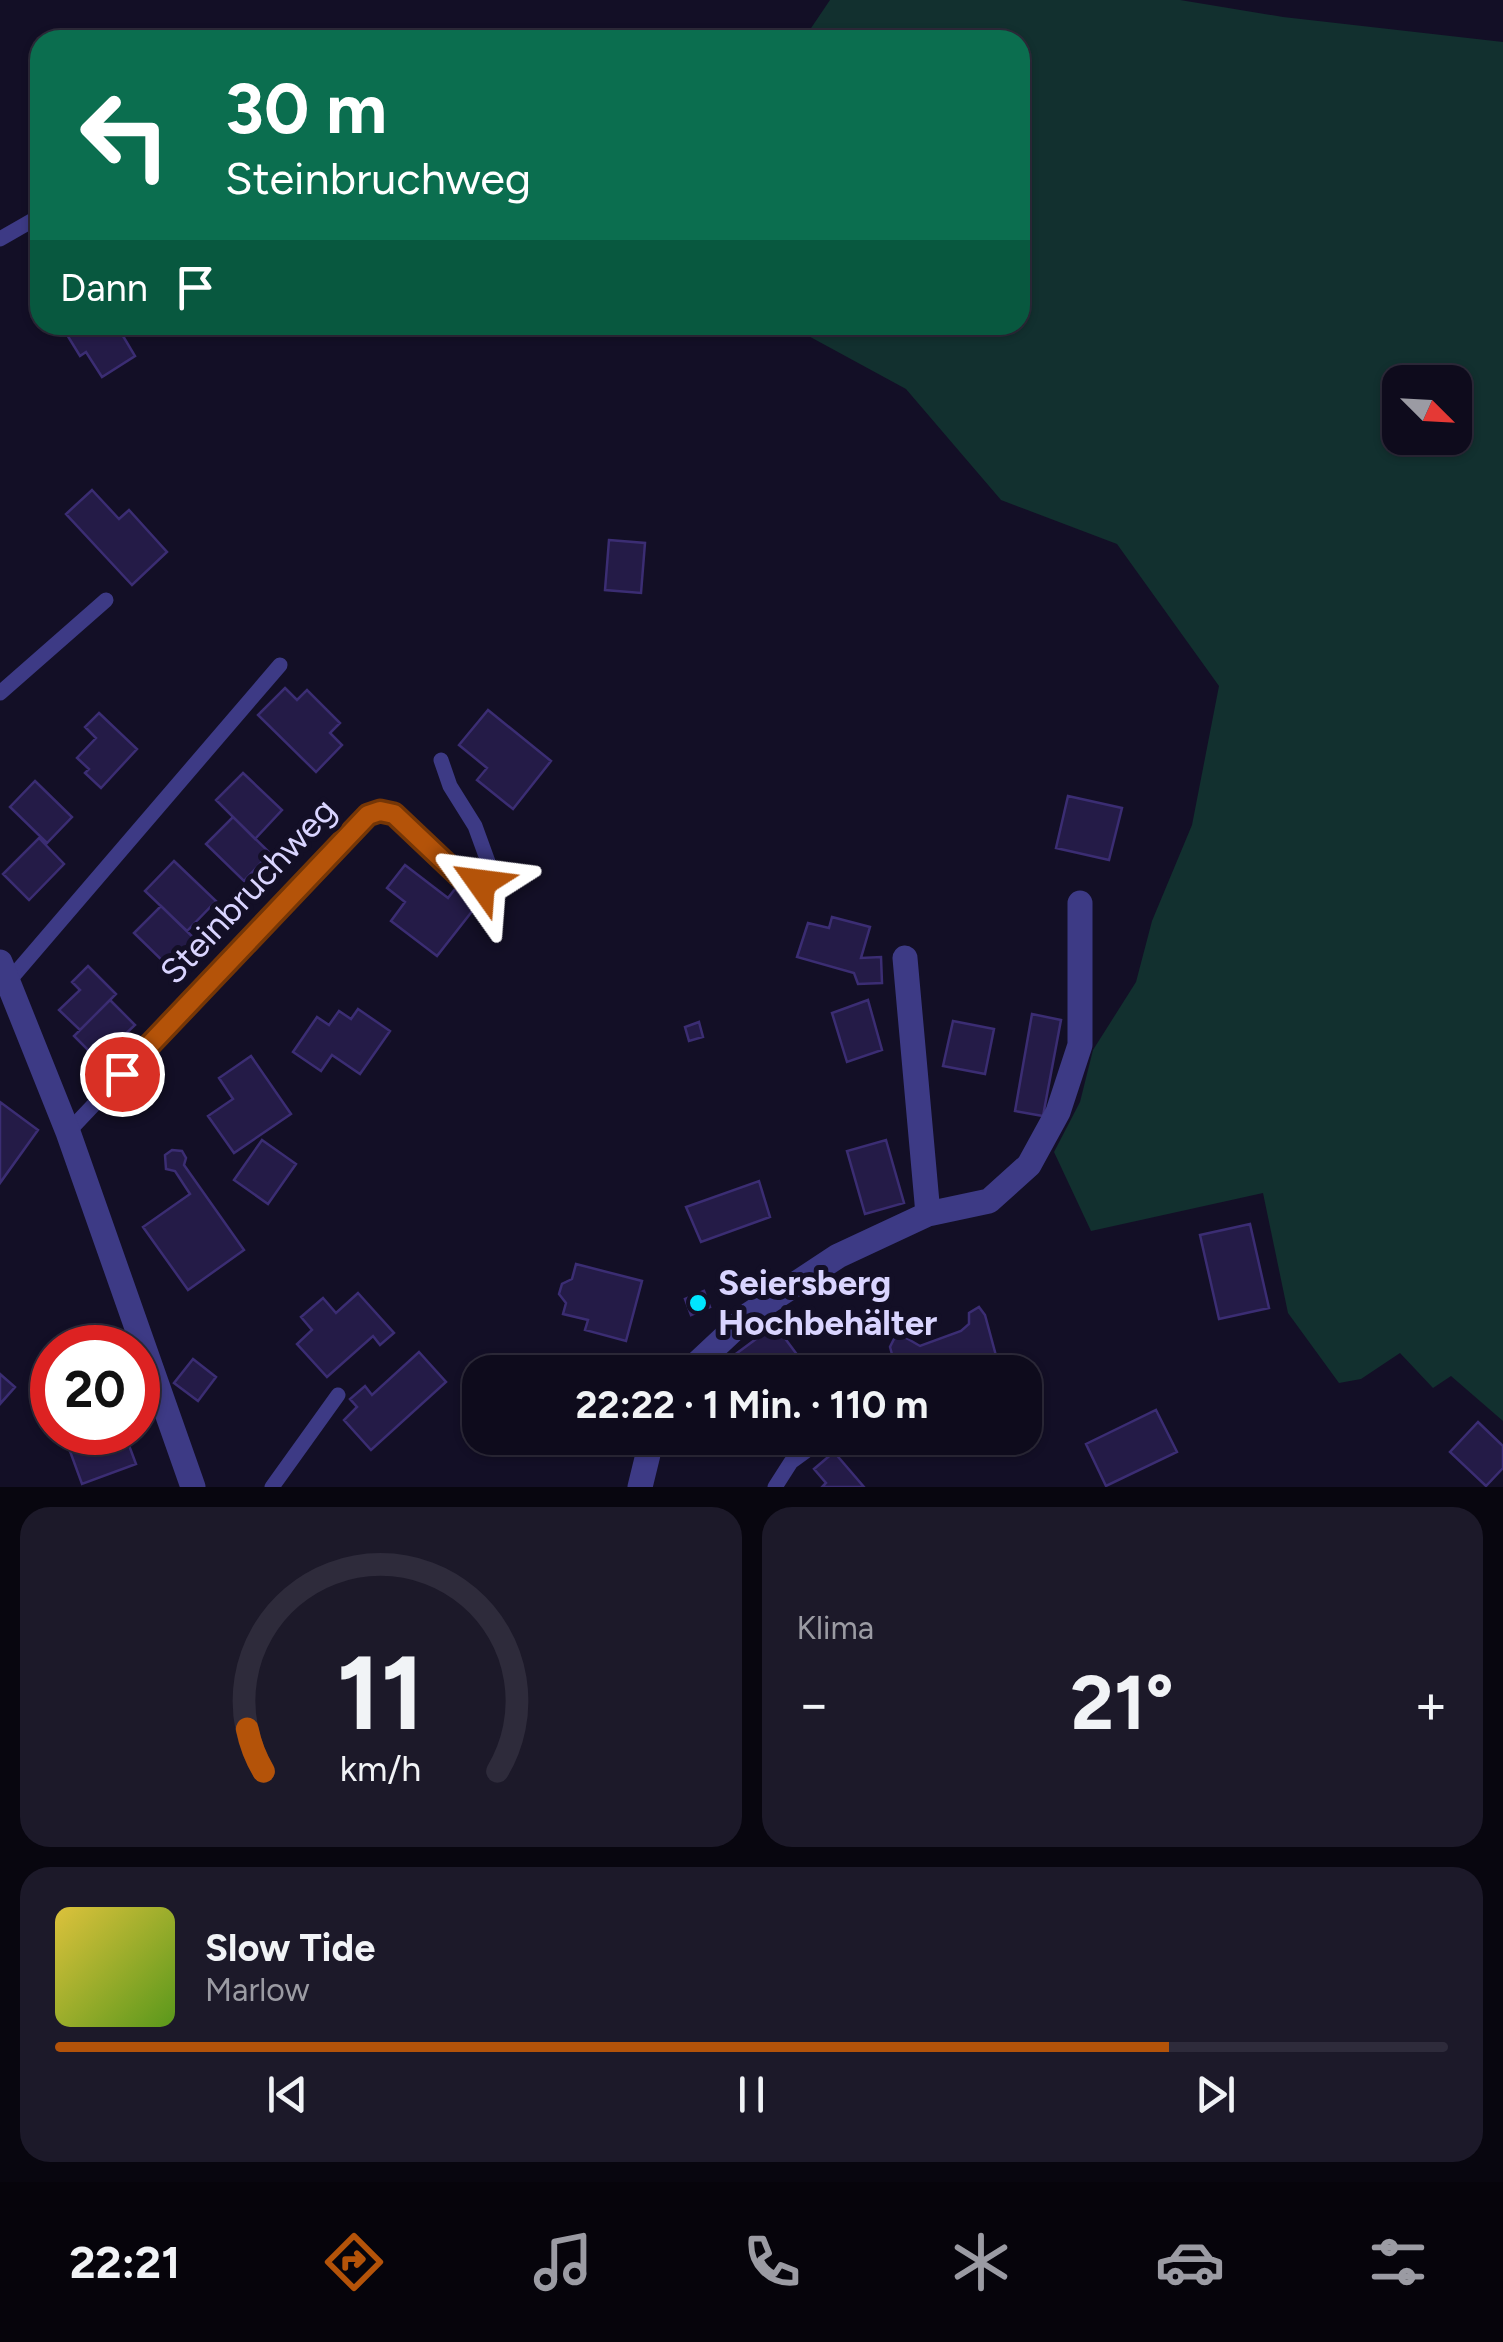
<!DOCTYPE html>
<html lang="de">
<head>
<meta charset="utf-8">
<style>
  :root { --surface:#0e0b1c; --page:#1c1929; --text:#f1f3f6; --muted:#9b9ba3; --line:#2e2b3b; --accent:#b45309 }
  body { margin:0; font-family:Figtree,sans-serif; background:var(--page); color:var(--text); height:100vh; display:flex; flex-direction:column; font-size:38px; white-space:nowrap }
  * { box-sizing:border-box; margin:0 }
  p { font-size:32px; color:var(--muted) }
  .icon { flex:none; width:55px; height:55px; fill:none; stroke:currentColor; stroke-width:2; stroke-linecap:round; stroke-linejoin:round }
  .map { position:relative; height:1487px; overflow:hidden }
  .side { display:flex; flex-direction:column; gap:20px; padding:20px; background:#08060f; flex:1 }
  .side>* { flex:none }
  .banner { position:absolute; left:30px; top:30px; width:1000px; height:305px; border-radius:30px; box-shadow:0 2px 8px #0004,0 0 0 2px var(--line); background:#0b6e4f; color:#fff; overflow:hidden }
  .needle { width:65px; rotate:114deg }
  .buttons { position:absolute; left:1382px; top:365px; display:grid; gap:20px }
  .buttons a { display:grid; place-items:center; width:90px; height:90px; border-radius:20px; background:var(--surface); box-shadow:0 2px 8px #0004,0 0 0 2px var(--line); font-size:50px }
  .speed { position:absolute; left:30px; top:1325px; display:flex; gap:20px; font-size:50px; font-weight:700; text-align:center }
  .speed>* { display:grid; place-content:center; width:130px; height:130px; border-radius:50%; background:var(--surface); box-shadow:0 2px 8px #0004,0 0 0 2px var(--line); line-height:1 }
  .speed .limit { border:15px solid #d22; background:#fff; color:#111 }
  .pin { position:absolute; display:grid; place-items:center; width:85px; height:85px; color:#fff; margin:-42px; border:5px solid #fff; border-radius:50%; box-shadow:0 2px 10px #0007 }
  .me { position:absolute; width:110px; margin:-55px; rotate:301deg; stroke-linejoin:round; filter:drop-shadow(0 0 8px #0008) }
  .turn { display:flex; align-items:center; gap:35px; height:210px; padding:0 30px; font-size:45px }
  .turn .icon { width:130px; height:130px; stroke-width:2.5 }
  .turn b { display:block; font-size:70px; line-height:85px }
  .then { display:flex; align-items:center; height:95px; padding:0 30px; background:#0003; gap:20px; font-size:38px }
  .big { font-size:75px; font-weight:700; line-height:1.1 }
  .side .widget { flex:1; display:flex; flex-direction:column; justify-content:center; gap:15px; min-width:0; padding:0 35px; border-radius:30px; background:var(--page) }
  .side .dial { align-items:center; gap:0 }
  .dial svg { height:260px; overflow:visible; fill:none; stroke:var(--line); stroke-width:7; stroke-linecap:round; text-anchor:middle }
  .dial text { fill:var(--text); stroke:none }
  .song { display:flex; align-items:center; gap:30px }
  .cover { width:120px; height:120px; border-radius:15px; background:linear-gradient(135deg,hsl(50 70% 55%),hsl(90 70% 35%)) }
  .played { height:10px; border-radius:5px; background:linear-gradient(90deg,var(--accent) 80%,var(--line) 80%) }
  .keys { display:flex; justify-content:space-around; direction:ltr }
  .heat { display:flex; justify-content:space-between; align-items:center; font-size:55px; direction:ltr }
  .side .tiles { flex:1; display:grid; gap:20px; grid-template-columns:1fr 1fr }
  .widget:last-child { grid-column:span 2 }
  .trip { position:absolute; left:462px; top:1355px; width:580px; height:100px; border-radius:30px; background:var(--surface); box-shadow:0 2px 8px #0004,0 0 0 2px var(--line); font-weight:700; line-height:100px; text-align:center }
  .tabs { display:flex; height:160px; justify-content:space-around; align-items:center; background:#06040b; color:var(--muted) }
  .tabs .icon { width:70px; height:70px }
  .tabs .on { color:var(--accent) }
  .tabs b { font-size:45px; color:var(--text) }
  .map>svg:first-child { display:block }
</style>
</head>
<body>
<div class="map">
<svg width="1503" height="1487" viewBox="0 0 1503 1487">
  <rect width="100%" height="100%" fill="#130f26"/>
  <path fill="#12302f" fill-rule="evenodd" d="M830 0H1180L1283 17 1503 42V1421L1451 1376 1433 1388 1400 1353 1361 1379 1339 1383 1288 1313 1263 1193 1091 1231 1054 1152 1080 1102 1093 1050 1136 982 1152 921 1192 825 1219 686 1117 544 1001 500 906 389 803 333 716 325H1020V40H803ZM1400 382H1455V438H1400Z"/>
  <path fill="#241b47" stroke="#3b2d73" stroke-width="2.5" d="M61 325H136L123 336 135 356 102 377 86 352 80 356Z
    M92 490 119 519 129 510 167 552 132 585 66 514Z
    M609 540 645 543 641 593 605 590Z
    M285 688 297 700 307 690 340 723 330 733 342 745 316 772 258 715Z
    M488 710 551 761 513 809 477 780 487 768 459 745Z
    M99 713 137 749 101 788 85 773 89 769 77 758 96 738 85 727Z
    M243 773 282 810 255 839 216 800Z
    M35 781 72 817 47 843 10 807Z
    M1068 796 1122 808 1109 860 1056 848Z
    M233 817 270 853 244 881 206 844Z
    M39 838 64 864 29 900 3 874Z
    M174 861 216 901 187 931 145 891Z
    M405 865 448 898 455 889 477 905 437 956 391 921 405 902 387 888Z
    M161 906 201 945 175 973 134 933Z
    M832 917 870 927 861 958 881 957 882 983 858 984 854 973 797 957 808 923 829 928Z
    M88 966 116 994 80 1030 59 1010 80 990 72 982Z
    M110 1000 135 1025 98 1060 74 1036Z
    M868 1000 882 1050 847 1062 832 1013Z
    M358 1009 390 1031 360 1074 332 1055 321 1071 293 1052 317 1017 329 1025 339 1011 351 1019Z
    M1032 1014 1061 1020 1043 1116 1015 1111Z
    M953 1021 994 1029 985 1074 943 1066Z
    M699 1022 703 1037 689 1041 685 1027Z
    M251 1056 291 1114 234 1153 208 1116 233 1099 219 1078Z
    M0 1102 38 1130 0 1183Z
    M262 1140 296 1164 268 1204 234 1180Z
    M886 1140 904 1203 865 1214 847 1151Z
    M172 1150 182 1151 186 1158 184 1165 244 1250 188 1290 143 1227 190 1194 175 1171 166 1169 165 1155Z
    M759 1181 770 1217 701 1242 686 1207Z
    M1250 1224 1269 1308 1219 1319 1200 1235Z
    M576 1264 642 1281 626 1341 585 1330 588 1320 563 1314 566 1303 559 1294 562 1284 572 1279Z
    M704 1291 710 1307 691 1315 685 1299Z
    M358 1293 394 1333 380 1345 373 1336 327 1377 297 1344 312 1330 301 1317 323 1298 336 1313Z
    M979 1307 985 1315 998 1363 978 1372H907L905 1364 893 1358 890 1347 894 1339 901 1335 920 1346 961 1331 969 1324V1313Z
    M775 1325 810 1372H745L733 1356Z
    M419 1352 446 1382 371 1450 344 1420 357 1407 350 1399 365 1386 372 1395Z
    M193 1359 216 1377 198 1401 174 1383Z
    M0 1374 15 1387 0 1404Z
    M1156 1410 1177 1452 1106 1486 1086 1444Z
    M1478 1422 1503 1446V1468L1486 1486 1450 1452Z
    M63 1432H124L136 1464 82 1484Z
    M834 1452 864 1487H822L826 1483 814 1469Z"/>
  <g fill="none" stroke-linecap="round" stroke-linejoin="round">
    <path stroke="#3d3a85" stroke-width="15" d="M0 239 40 216
      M0 693 106 600
      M8 982 280 665
      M68 1132 368 815 380 811 394 814 470 886 481 883 491 870 475 826 450 786 441 760
      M272 1487 338 1395
      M775 1487 791 1462 824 1438"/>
    <path stroke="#3d3a85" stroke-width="25" d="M905 958 928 1214
      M0 962 68 1132 193 1487
      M688 1372 750 1314 838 1256 928 1214 989 1201 1029 1165 1058 1112 1080 1045V903
      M640 1487 652 1438"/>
  </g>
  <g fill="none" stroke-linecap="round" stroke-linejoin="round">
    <defs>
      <path id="route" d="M122 1074 368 815 380 811 394 814 470 886 481 883"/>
    </defs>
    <use href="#route" stroke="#753606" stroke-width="25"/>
    <use href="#route" stroke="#b45309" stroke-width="18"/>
  </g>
  <circle fill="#00e5ff" stroke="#130f26" stroke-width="4" cx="698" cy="1303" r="10"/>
  <g text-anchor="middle" stroke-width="10" stroke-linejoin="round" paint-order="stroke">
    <g font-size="35" fill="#d9d4ff" stroke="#130f26">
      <text transform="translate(248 891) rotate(-47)" y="12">Steinbruchweg</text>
    </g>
    <g font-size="35" font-weight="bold" fill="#d9d4ff" stroke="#130f26" text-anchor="start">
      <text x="718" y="1295">Seiersberg<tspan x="718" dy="40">Hochbehälter</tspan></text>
    </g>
  </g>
</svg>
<div class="buttons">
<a><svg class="needle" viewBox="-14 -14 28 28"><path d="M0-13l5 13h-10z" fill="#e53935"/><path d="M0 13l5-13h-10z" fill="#9b9ba3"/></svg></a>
</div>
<div class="speed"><div class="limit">20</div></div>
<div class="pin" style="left:122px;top:1074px;background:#d93025"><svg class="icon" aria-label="arrive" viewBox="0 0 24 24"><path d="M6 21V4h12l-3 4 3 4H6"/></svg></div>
<svg class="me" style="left:481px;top:883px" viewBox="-20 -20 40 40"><path d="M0-17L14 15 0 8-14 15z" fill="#b45309" stroke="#fff" stroke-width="4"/></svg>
<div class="trip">22:22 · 1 Min. · 110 m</div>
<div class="banner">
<div class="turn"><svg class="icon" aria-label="left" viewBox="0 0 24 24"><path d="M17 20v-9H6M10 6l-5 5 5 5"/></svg><div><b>30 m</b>Steinbruchweg</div></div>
<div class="then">Dann<svg class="icon" aria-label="arrive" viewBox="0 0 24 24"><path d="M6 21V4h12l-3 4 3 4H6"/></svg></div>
</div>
</div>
<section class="side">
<div class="tiles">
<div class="widget dial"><svg viewBox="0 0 100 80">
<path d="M14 69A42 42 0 1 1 86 69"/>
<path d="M14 69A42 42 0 0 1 9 56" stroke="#b45309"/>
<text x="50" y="56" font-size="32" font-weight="700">11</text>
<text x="50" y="72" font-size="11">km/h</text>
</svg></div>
<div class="widget"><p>Klima</p>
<div class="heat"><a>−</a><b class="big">21°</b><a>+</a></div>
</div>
<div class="widget">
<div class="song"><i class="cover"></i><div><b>Slow Tide</b><p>Marlow</p></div></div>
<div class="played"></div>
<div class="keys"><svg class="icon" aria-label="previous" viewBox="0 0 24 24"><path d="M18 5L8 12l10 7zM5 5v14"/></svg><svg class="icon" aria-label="pause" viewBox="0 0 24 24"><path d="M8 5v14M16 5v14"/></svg><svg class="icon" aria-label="next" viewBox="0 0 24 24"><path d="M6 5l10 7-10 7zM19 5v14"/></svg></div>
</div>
</div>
</section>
<nav class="tabs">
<b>22:21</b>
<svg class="icon on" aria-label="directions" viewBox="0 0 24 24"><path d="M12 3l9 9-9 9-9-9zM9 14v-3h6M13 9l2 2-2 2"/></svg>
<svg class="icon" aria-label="music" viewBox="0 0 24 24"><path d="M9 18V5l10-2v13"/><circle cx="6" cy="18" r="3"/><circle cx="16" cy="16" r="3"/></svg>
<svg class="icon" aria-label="phone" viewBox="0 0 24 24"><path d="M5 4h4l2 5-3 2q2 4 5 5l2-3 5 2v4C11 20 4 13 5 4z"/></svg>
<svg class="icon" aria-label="climate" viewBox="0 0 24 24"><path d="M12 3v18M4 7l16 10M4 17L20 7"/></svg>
<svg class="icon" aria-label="car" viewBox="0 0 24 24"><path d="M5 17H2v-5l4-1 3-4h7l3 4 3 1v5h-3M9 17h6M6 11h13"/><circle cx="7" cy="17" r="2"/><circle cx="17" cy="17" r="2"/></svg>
<svg class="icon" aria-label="filters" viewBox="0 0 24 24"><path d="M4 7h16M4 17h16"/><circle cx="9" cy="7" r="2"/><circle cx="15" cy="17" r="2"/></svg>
</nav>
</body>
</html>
